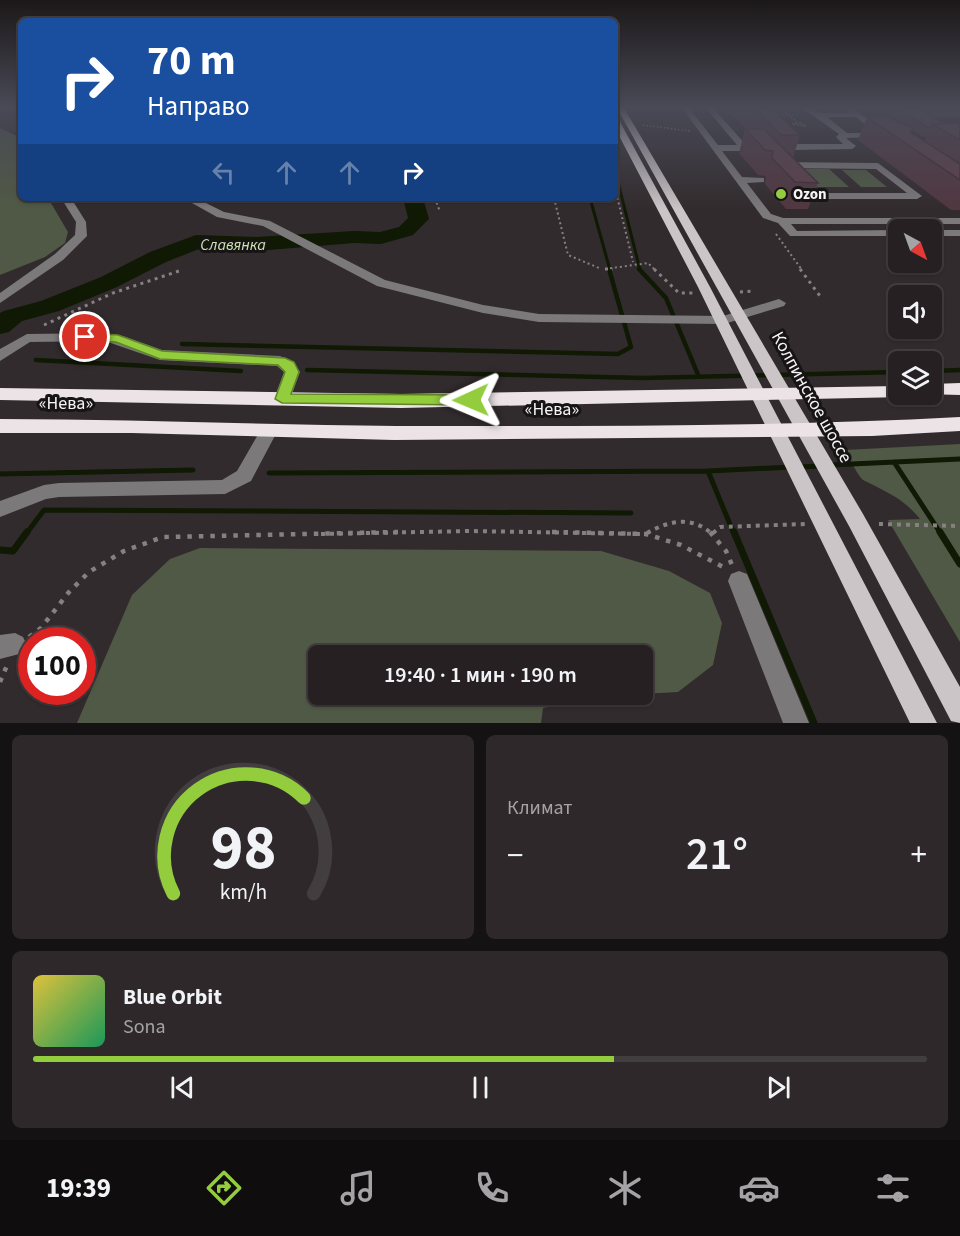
<!DOCTYPE html>
<html lang="ru">
<head>
<meta charset="utf-8">
<style>
  :root { --surface:#262022; --page:#2e282a; --text:#f1f3f6; --muted:#a4a3a5; --line:#423e40; --accent:#93cc3d }
  body { margin:0; font-family:"Source Sans 3",sans-serif; background:var(--page); color:var(--text); height:100vh; display:flex; flex-direction:column; font-size:22px; white-space:nowrap }
  * { box-sizing:border-box; margin:0 }
  p { font-size:20px; color:var(--muted) }
  .icon { flex:none; width:33px; height:33px; fill:none; stroke:currentColor; stroke-width:2; stroke-linecap:round; stroke-linejoin:round }
  .map { position:relative; height:723px; overflow:hidden }
  .sheet { display:flex; flex-direction:column; gap:12px; padding:12px; background:#151213; flex:1 }
  .sheet>* { flex:none }
  .hud { position:absolute; left:18px; top:18px; width:600px; height:183px; border-radius:9px; box-shadow:0 2px 4px #0004,0 0 0 2px var(--line); background:#1a4fa0; color:#fff; overflow:hidden }
  .needle { width:39px; rotate:139deg }
  .controls { position:absolute; left:888px; top:219px; display:grid; gap:12px }
  .controls a { display:grid; place-items:center; width:54px; height:54px; border-radius:9px; background:var(--surface); box-shadow:0 2px 4px #0004,0 0 0 2px var(--line); font-size:30px }
  .speed { position:absolute; left:18px; top:627px; display:flex; gap:12px; font-size:30px; font-weight:700; text-align:center }
  .speed>* { display:grid; place-content:center; width:78px; height:78px; border-radius:50%; background:var(--surface); box-shadow:0 2px 4px #0004,0 0 0 2px var(--line); line-height:1 }
  .speed .limit { border:9px solid #d22; background:#fff; color:#111 }
  .pin { position:absolute; display:grid; place-items:center; width:51px; height:51px; color:#fff; margin:-26px; border:3px solid #fff; border-radius:50%; box-shadow:0 2px 6px #0007 }
  .me { position:absolute; width:66px; margin:-33px; rotate:269deg; stroke-linejoin:round; filter:drop-shadow(0 0 4px #0008) }
  .turn { display:flex; align-items:center; gap:21px; height:126px; padding:0 30px; font-size:27px }
  .turn .icon { width:78px; height:78px; stroke-width:2.5 }
  .turn b { display:block; font-size:42px; line-height:51px }
  .lanes { display:flex; align-items:center; height:57px; padding:0 30px; background:#0003; justify-content:center; gap:30px; direction:ltr }
  .lanes .off { opacity:.35 }
  .big { font-size:45px; font-weight:600; line-height:1.1 }
  .sheet .widget { flex:1; display:flex; flex-direction:column; justify-content:center; gap:9px; min-width:0; padding:0 21px; border-radius:9px; background:var(--page) }
  .sheet .dial { align-items:center; gap:0 }
  .dial svg { height:156px; overflow:visible; fill:none; stroke:var(--line); stroke-width:7; stroke-linecap:round; text-anchor:middle }
  .dial text { fill:var(--text); stroke:none }
  .song { display:flex; align-items:center; gap:18px }
  .cover { width:72px; height:72px; border-radius:9px; background:linear-gradient(135deg,hsl(50 70% 55%),hsl(150 70% 35%)) }
  .played { height:6px; border-radius:3px; background:linear-gradient(90deg,var(--accent) 65%,var(--line) 65%) }
  .keys { display:flex; justify-content:space-around; direction:ltr }
  .heat { display:flex; justify-content:space-between; align-items:center; font-size:33px; direction:ltr }
  .sheet .tiles { flex:1; display:grid; gap:12px; grid-template-columns:1fr 1fr }
  .widget:last-child { grid-column:span 2 }
  .trip { position:absolute; left:308px; top:645px; width:345px; height:60px; border-radius:9px; background:var(--surface); box-shadow:0 2px 4px #0004,0 0 0 2px var(--line); font-weight:600; line-height:60px; text-align:center }
  .dock { display:flex; height:96px; justify-content:space-around; align-items:center; background:#0f0d0e; color:var(--muted) }
  .dock .icon { width:42px; height:42px }
  .dock .selected { color:var(--accent) }
  .dock b { font-size:27px; color:var(--text) }
  .map>svg:first-child { display:block }
</style>
</head>
<body>
<div class="map">
<svg width="960" height="723" viewBox="0 0 960 723">
  <rect width="100%" height="100%" fill="#322b2d"/>
  <path fill="#505945" d="M0 128 21 138V198H48L68 232 65 243 45 257 0 275Z
    M798 169H829L849 187H816Z
    M842 170H866L887 187H861Z
    M960 444V642L888 520 920 519C904 499 887 492 865 481 858 478 850 458 845 450Z
    M200 548 601 551 669 571 710 593 722 623 713 665 678 692 642 694V656H318V694H642L585 699 543 708 541 723H77L132 595 170 559Z"/>
  <g fill="none" stroke-linecap="round" stroke-linejoin="round">
    <path stroke="#0f1903" stroke-width="2" d="M615 168 618 180"/>
    <path stroke="#0f1903" stroke-width="3" d="M617 178 640 270
      M590 198 610 270"/>
    <path stroke="#0f1903" stroke-width="4.5" d="M639 269 666 298 699 377
      M182 344 618 354 631 347 609 269
      M36 360 241 371
      M307 370 643 378 898 372
      M932 371 960 370"/>
    <path stroke="#0f1903" stroke-width="5" d="M894 462 941 534
      M830 465 960 459
      M800 467 822 466
      M708 471 734 534
      M269 473 708 471 792 467
      M0 474 193 470
      M26 534 44 510 631 513"/>
    <path stroke="#0f1903" stroke-width="7" d="M734 532 814 723
      M940 532 960 564
      M0 550 13 551 27 532"/>
    <path fill="#0f1903" fill-rule="evenodd" d="M403 198H423L429 219 413 235 381 244 354 243 256 251 199 249 166 262 117 287 59 311 22 321 9 332 0 334V313L4 311 41 301 101 277 150 252 196 235 256 237 354 231 380 232 399 227 408 218Z"/>
    <path stroke="#868082" stroke-width="1.5" stroke-dasharray="1.5 2" stroke-linecap="butt" d="M780 108 797 122
      M775 115H798
      M800 123 806 126 792 124Z
      M643 125 690 131"/>
    <path stroke="#868082" stroke-width="2" stroke-dasharray="2 3" stroke-linecap="butt" d="M615 188 633 262
      M435 198 440 212
      M554 198 568 255 599 268
      M776 234 802 270
      M605 269 648 263 655 270"/>
    <path stroke="#868082" stroke-width="3" stroke-dasharray="3 4.5" stroke-linecap="butt" d="M605 269H613
      M654 269 679 293H694
      M800 269 820 296
      M740 292 755 291
      M44 325 113 293 179 271"/>
    <path stroke="#868082" stroke-width="4" stroke-dasharray="4 5" stroke-linecap="butt" d="M879 524 960 526
      M647 533C669 521 691 515 712 534
      M713 533 720 527 806 524
      M321 534 470 531 640 534"/>
    <path stroke="#868082" stroke-width="4.5" stroke-dasharray="4.5 7" stroke-linecap="butt" d="M552 532 646 534 681 545 727 569
      M710 532 726 551 732 565
      M29 637 41 628 69 592 89 572 124 551 163 537 398 532
      M0 682 8 663"/>
    <path fill="#7c797a" fill-rule="evenodd" d="M682 108H689L718 145H737L706 108H713L747 146 748 148 744 151H722L742 177 764 178V182L747 183 771 214 783 218H960V224H791L797 231 898 230V236H790L778 223 763 218Z
      M748 108H756L793 144H843L836 137 839 134 802 108H812L820 113H850L845 108H853L885 132 879 137 846 138 856 146 852 149 791 150ZM827 117H856L876 133H847Z
      M776 162 878 163 922 196 917 199H804L800 198 773 167 771 165ZM784 168 876 169 907 193H807Z
      M61 198H71L86 222 87 236 63 260 0 303V293L55 254 75 235 76 222Z
      M183 198H196L224 212 270 221 385 280 483 305 539 314 723 316 779 299 786 303 784 306 724 324 539 322 483 313 377 286 263 226 217 217Z
      M932 230H960V236H932Z
      M105 333 123 336 162 350 280 356 294 362 300 372 290 399 282 404 274 399 284 372 277 366 160 360 105 341 30 342 0 361V349L27 334Z
      M269 424 275 426 278 430 251 481 225 494 59 497 46 499 0 517V501L44 485 59 483 222 480 237 471 263 426Z
      M739 571 747 574 809 723H783L728 581 731 574Z
      M15 633 23 637 27 645 23 653 0 659V635Z"/>
    <path fill="#ccc5c7" fill-rule="evenodd" d="M617 108H624L863 514 960 687V723L951 721 849 526Z
      M615 118 619 120 710 287 937 723H910L698 287 615 128Z"/>
    <path fill="#ece3e6" fill-rule="evenodd" d="M960 383V395L925 394H932V384Z
      M898 386V394H906L905 397 401 408 0 400V388L401 394Z
      M960 417V431L872 436 394 440 132 433H0V419C132 419 264 425 396 426 583 426 773 427 960 417Z"/>
  </g>
  <path fill="#513740" fill-rule="evenodd" d="M730 108H771L800 135 793 158 818 183 808 209H786L765 184 766 176 758 175 739 153 745 129H746L729 112Z
    M880 108H960V117H933L944 124 960 123V210H951L858 140 867 117 904 124ZM912 130 923 137H926L924 141 911 132Z"/>
  <path fill="#5e404b" stroke="#422d34" stroke-width="1.5" d="M754 108H771L800 135H781Z
    M897 108H919L944 124H932L931 127H927Z
    M867 117H887L913 128 910 132 960 164V180Z
    M960 123V140L932 124Z
    M745 129H764L818 183 795 182 772 158 773 151 765 150Z"/>
  <linearGradient id="sky" x2="0" y2="1"><stop stop-color="#1c1819"/><stop offset="0.51" stop-color="#494a57"/><stop offset="1" stop-color="#494a57" stop-opacity="0"/></linearGradient>
  <rect width="960" height="210" fill="url(#sky)"/>
  <path fill="#93cc3d" stroke="#608528" stroke-width="1.5" d="M85 333 118 335 162 351 285 358 294 362 299 372 291 394 471 395 479 400 471 405 282 403 275 399 285 372 278 365 160 359 116 342 81 340V334Z"/>
  <circle fill="#93cc3d" stroke="#171415" stroke-width="2" cx="781" cy="194" r="6"/>
  <g text-anchor="middle" stroke-width="6" stroke-linejoin="round" paint-order="stroke">
    <g font-size="15" font-weight="bold" fill="#f8f4f5" stroke="#171415" text-anchor="start">
      <text x="793" y="199">Ozon</text>
    </g>
    <g font-size="16" font-style="italic" fill="#cbe4b0" stroke="#171415">
      <text x="233" y="250">Славянка</text>
    </g>
    <g font-size="18" fill="#f8f4f5" stroke="#171415">
      <text transform="translate(812 397) rotate(61)" y="6">Колпинское шоссе</text>
      <text x="66" y="409">«Нева»</text>
      <text x="552" y="415">«Нева»</text>
    </g>
  </g>
</svg>
<div class="controls">
<a><svg class="needle" viewBox="-14 -14 28 28"><path d="M0-13l5 13h-10z" fill="#e53935"/><path d="M0 13l5-13h-10z" fill="#a4a3a5"/></svg></a>
<a><svg class="icon" aria-label="sound" viewBox="0 0 24 24"><path d="M4 9h4l5-4v14l-5-4H4zM17 9q2 3 0 6"/></svg></a>
<a><svg class="icon" aria-label="layers" viewBox="0 0 24 24"><path d="M12 4l9 5-9 5-9-5zM3 14l9 5 9-5"/></svg></a>
</div>
<div class="speed"><div class="limit">100</div></div>
<div class="pin" style="left:85px;top:337px;background:#d93025"><svg class="icon" aria-label="arrive" viewBox="0 0 24 24"><path d="M6 21V4h12l-3 4 3 4H6"/></svg></div>
<svg class="me" style="left:471px;top:400px" viewBox="-20 -20 40 40"><path d="M0-17L14 15 0 8-14 15z" fill="#93cc3d" stroke="#fff" stroke-width="4"/></svg>
<div class="trip">19:40 · 1 мин · 190 m</div>
<div class="hud">
<div class="turn"><svg class="icon" aria-label="right" viewBox="0 0 24 24"><path d="M7 20v-9h11M14 6l5 5-5 5"/></svg><div><b>70 m</b>Направо</div></div>
<div class="lanes"><svg class="icon off" aria-label="left" viewBox="0 0 24 24"><path d="M17 20v-9H6M10 6l-5 5 5 5"/></svg><svg class="icon off" aria-label="ahead" viewBox="0 0 24 24"><path d="M12 20V5M6 11l6-6 6 6"/></svg><svg class="icon off" aria-label="ahead" viewBox="0 0 24 24"><path d="M12 20V5M6 11l6-6 6 6"/></svg><svg class="icon" aria-label="right" viewBox="0 0 24 24"><path d="M7 20v-9h11M14 6l5 5-5 5"/></svg></div>
</div>
</div>
<section class="sheet">
<div class="tiles">
<div class="widget dial"><svg viewBox="0 0 100 80">
<path d="M14 69A42 42 0 1 1 86 69"/>
<path d="M14 69A42 42 0 0 1 81 20" stroke="#93cc3d"/>
<text x="50" y="56" font-size="32" font-weight="700">98</text>
<text x="50" y="72" font-size="11">km/h</text>
</svg></div>
<div class="widget"><p>Климат</p>
<div class="heat"><a>−</a><b class="big">21°</b><a>+</a></div>
</div>
<div class="widget">
<div class="song"><i class="cover"></i><div><b>Blue Orbit</b><p>Sona</p></div></div>
<div class="played"></div>
<div class="keys"><svg class="icon" aria-label="previous" viewBox="0 0 24 24"><path d="M18 5L8 12l10 7zM5 5v14"/></svg><svg class="icon" aria-label="pause" viewBox="0 0 24 24"><path d="M8 5v14M16 5v14"/></svg><svg class="icon" aria-label="next" viewBox="0 0 24 24"><path d="M6 5l10 7-10 7zM19 5v14"/></svg></div>
</div>
</div>
</section>
<nav class="dock">
<b>19:39</b>
<svg class="icon selected" aria-label="directions" viewBox="0 0 24 24"><path d="M12 3l9 9-9 9-9-9zM9 14v-3h6M13 9l2 2-2 2"/></svg>
<svg class="icon" aria-label="music" viewBox="0 0 24 24"><path d="M9 18V5l10-2v13"/><circle cx="6" cy="18" r="3"/><circle cx="16" cy="16" r="3"/></svg>
<svg class="icon" aria-label="phone" viewBox="0 0 24 24"><path d="M5 4h4l2 5-3 2q2 4 5 5l2-3 5 2v4C11 20 4 13 5 4z"/></svg>
<svg class="icon" aria-label="climate" viewBox="0 0 24 24"><path d="M12 3v18M4 7l16 10M4 17L20 7"/></svg>
<svg class="icon" aria-label="car" viewBox="0 0 24 24"><path d="M5 17H2v-5l4-1 3-4h7l3 4 3 1v5h-3M9 17h6M6 11h13"/><circle cx="7" cy="17" r="2"/><circle cx="17" cy="17" r="2"/></svg>
<svg class="icon" aria-label="filters" viewBox="0 0 24 24"><path d="M4 7h16M4 17h16"/><circle cx="9" cy="7" r="2"/><circle cx="15" cy="17" r="2"/></svg>
</nav>
</body>
</html>
